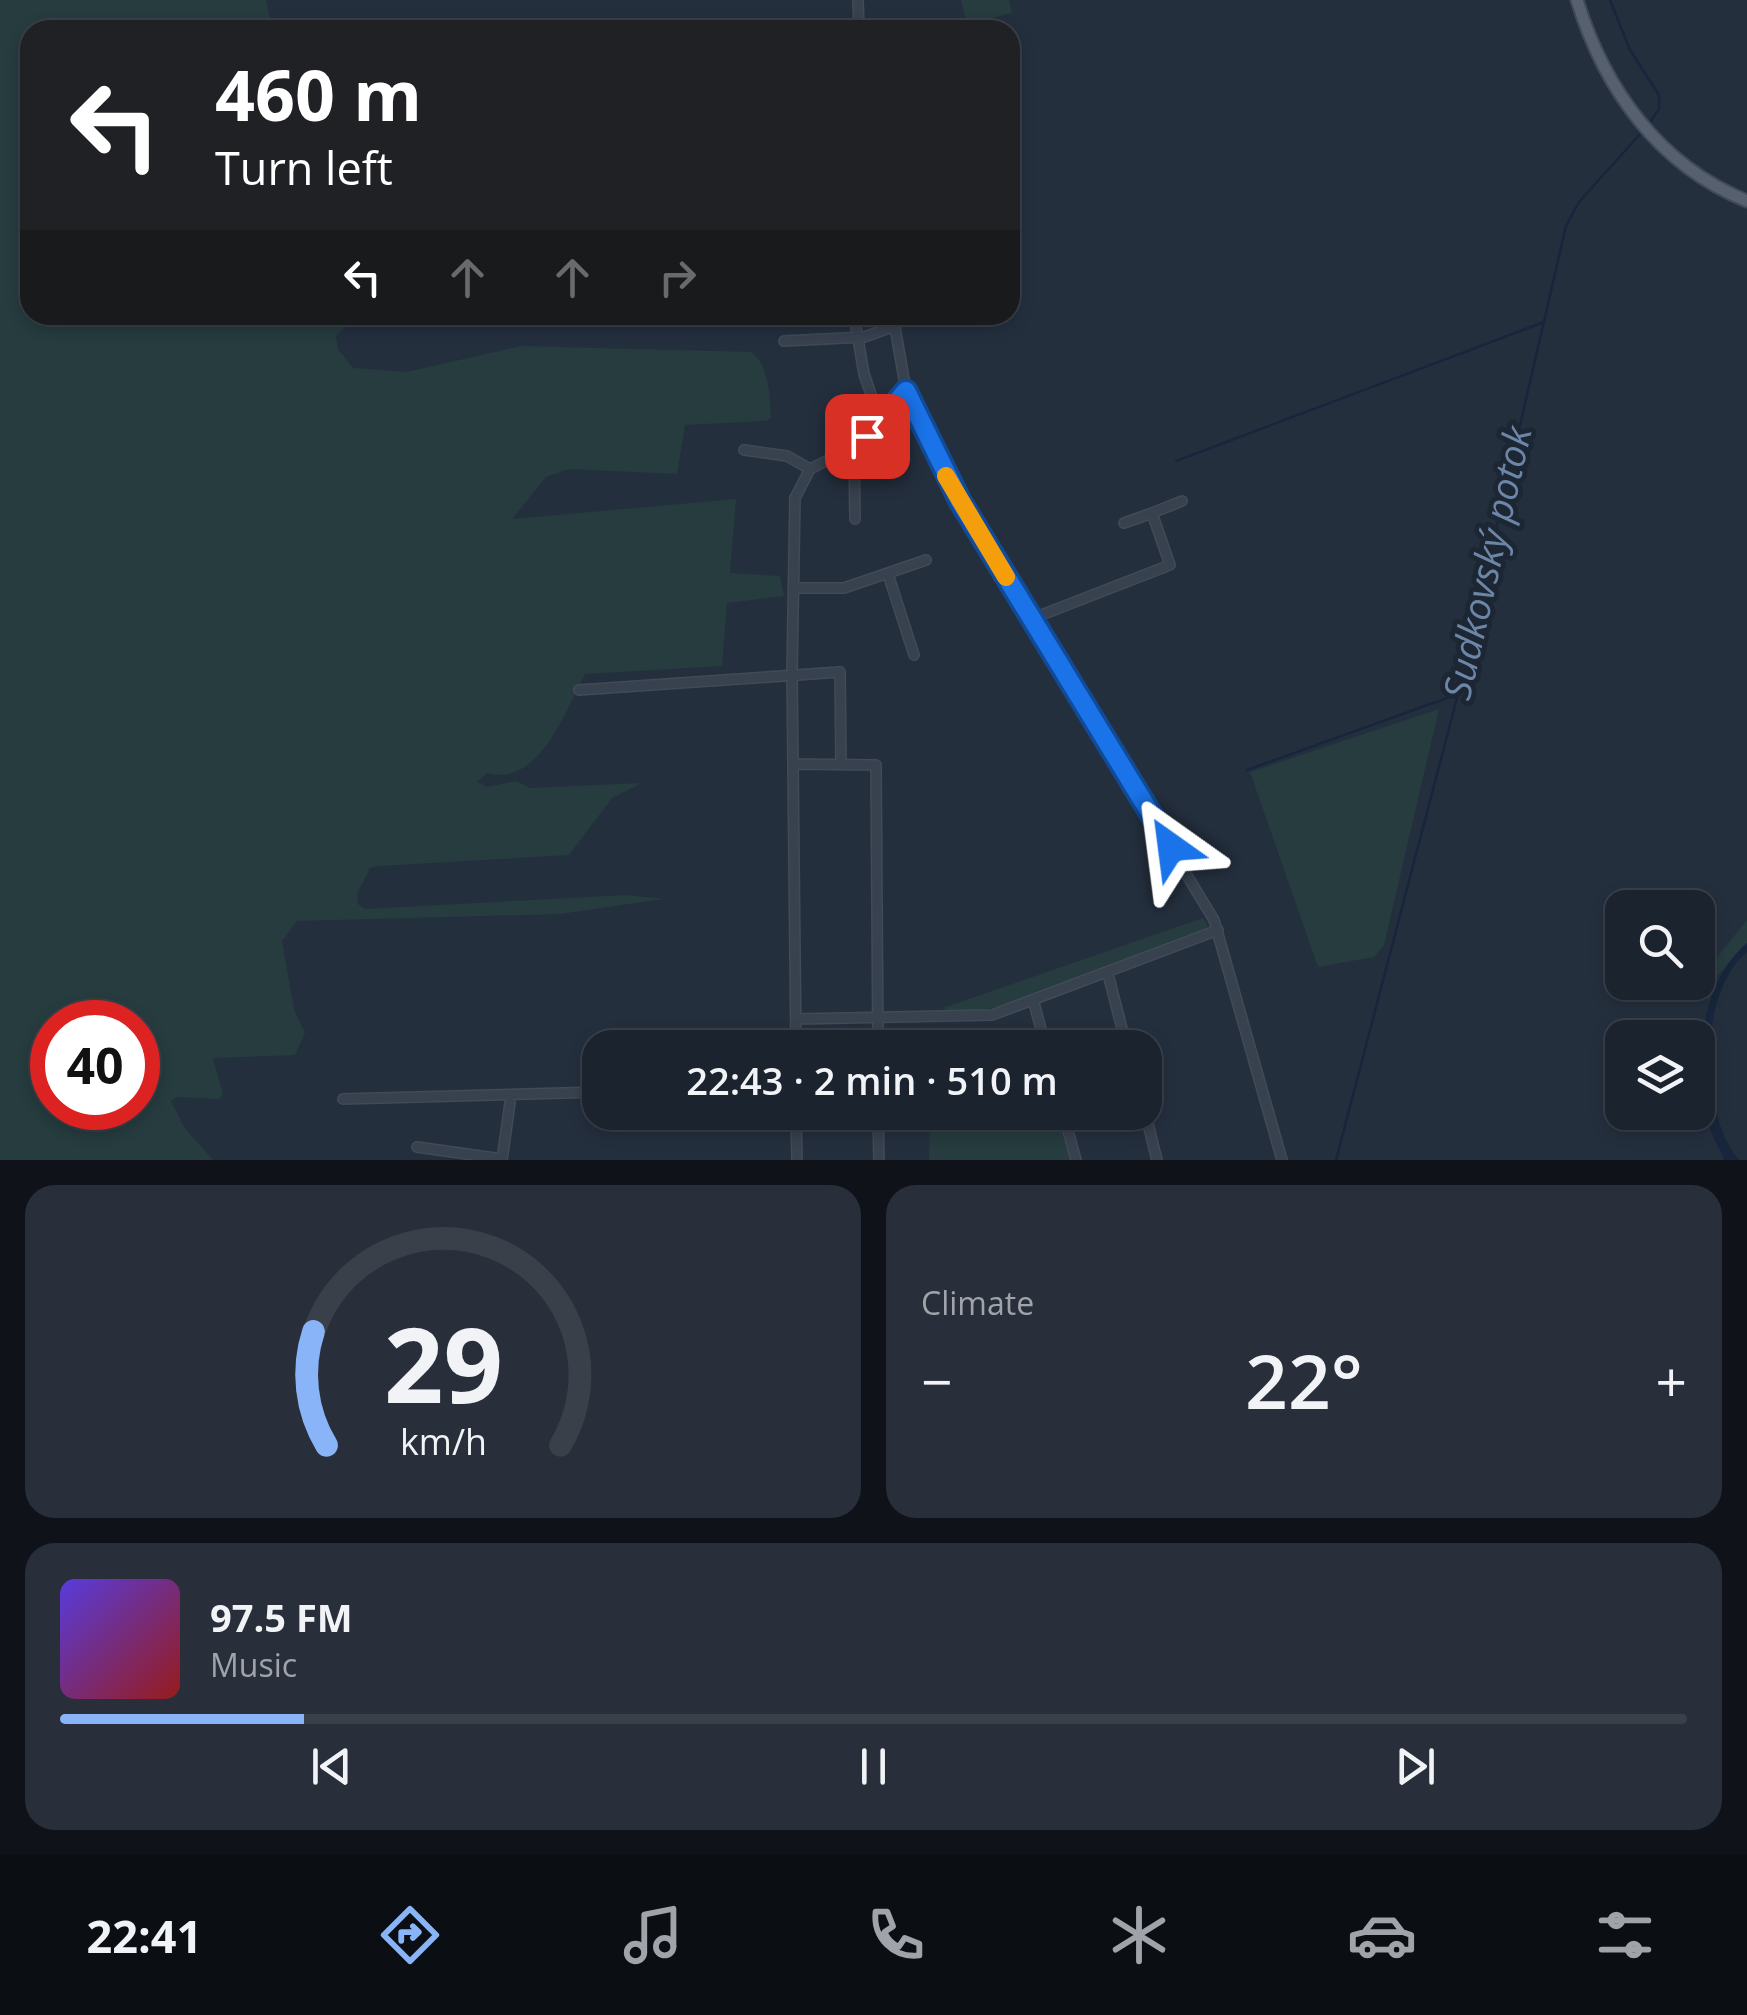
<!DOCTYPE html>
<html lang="en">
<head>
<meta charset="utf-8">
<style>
  :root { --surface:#1b232e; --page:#282f3a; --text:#f1f3f6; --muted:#a0a4aa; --line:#39404a; --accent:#8ab4f8 }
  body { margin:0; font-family:"Open Sans",sans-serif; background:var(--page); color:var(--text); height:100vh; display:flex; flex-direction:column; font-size:38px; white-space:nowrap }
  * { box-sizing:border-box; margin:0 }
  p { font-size:32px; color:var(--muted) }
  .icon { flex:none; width:55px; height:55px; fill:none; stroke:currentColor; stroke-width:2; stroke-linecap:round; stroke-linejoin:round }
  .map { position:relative; height:1160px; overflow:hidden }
  .details { display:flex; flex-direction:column; gap:25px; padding:25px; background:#0f1319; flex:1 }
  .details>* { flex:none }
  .top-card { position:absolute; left:20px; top:20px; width:1000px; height:305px; border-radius:30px; box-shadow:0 5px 15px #0003,0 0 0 2px var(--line); background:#202124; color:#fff; overflow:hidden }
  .controls { position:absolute; left:1605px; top:890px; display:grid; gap:20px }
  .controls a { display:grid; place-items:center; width:110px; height:110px; border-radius:20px; background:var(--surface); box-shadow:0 5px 15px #0003,0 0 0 2px var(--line); font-size:50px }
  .speed { position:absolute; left:30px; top:1000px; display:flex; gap:20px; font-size:50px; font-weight:700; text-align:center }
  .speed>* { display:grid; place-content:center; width:130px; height:130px; border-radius:50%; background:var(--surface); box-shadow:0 5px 15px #0003,0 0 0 2px var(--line); line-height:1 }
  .speed .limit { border:15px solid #d22; background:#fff; color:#111 }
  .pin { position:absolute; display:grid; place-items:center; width:85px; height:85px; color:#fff; margin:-42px; border-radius:20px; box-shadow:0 5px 15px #0006 }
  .me { position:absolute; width:110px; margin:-55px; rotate:329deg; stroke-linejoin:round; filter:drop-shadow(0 0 8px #0008) }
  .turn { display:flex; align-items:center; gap:35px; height:210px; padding:0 30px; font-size:45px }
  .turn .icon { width:130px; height:130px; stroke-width:2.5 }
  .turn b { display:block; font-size:70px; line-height:85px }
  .lanes { display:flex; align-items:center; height:95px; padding:0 30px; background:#0003; justify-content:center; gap:50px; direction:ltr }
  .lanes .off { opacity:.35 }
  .big { font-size:75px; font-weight:600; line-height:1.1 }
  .details .tile { flex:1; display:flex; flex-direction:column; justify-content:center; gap:15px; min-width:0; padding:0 35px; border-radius:30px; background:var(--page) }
  .details .dial { align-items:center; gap:0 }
  .dial svg { height:260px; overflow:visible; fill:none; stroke:var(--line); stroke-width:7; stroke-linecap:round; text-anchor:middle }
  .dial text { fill:var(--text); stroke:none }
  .song { display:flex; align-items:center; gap:30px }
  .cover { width:120px; height:120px; border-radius:15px; background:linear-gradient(135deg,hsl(250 70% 55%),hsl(0 70% 35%)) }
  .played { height:10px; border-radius:5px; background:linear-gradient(90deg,var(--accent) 15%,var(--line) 15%) }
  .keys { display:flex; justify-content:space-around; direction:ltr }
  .heat { display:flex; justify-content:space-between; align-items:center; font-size:55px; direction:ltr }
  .details .tiles { flex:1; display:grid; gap:25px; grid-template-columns:1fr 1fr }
  .tile:last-child { grid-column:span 2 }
  .trip { position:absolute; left:582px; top:1030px; width:580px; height:100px; border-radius:30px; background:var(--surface); box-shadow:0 5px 15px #0003,0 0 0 2px var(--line); font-weight:600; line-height:100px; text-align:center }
  .tabs { display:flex; height:160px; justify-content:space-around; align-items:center; background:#0b0e12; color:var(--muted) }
  .tabs .icon { width:70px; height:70px }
  .tabs .on { color:var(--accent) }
  .tabs b { font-size:45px; color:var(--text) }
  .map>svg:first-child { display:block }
</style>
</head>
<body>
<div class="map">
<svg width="1747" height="1160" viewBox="0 0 1747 1160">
  <rect width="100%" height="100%" fill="#242f3e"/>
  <path fill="#263c3f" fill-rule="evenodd" d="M0 0H266L272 30H30V315H237V319L240 315H348L313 320 354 319 336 336 338 349 353 368 407 372 521 346 751 352C769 364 770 397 771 418L766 421 685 425 677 474 569 469 546 477 512 519 736 499 730 573 780 576 784 596 727 603 722 666 585 674C567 708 539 788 487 773L477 782 487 787 516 781 530 788 642 783 612 798 569 855 379 866 370 868 357 894 358 904 365 909 627 895 664 899 560 914 297 921 282 941 294 1009 305 1033 295 1055 213 1058 223 1094 219 1099 177 1097 171 1101 184 1127 213 1160H0ZM52 1022H138V1108H52Z
    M961 0H1009L1012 13 967 24Z
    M1439 709 1384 945 1374 957 1318 967 1250 772Z
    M1203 918 1209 928C1164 948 981 1030 943 1008Z
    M1747 920V943L1717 976 1708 1001 1701 977Z
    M940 1113H1057L1070 1160H929L930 1114Z"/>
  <path fill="#17263c" d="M1747 943V952C1698 993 1699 1112 1739 1160H1724C1719 1146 1709 1131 1706 1117 1695 1059 1700 983 1747 943Z"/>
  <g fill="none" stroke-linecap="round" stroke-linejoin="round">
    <path stroke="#17263c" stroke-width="2.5" d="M1610 0 1630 50 1659 95V109L1650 122
      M1176 461 1544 322
      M1247 770 1458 694
      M1336 1160 1458 694 1566 226 1579 202 1642 132"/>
    <defs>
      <path id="minor" d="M858 0 859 30
        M854 315 864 374 880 421
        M893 315 906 391 960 501 1214 920 1282 1160
        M784 341 864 337 895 326
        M854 447 855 519
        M744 450 787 456 810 469
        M1124 523 1152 513
        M888 574 914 655
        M795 588H844L926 560
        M1031 619 1170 565 1152 513 1182 501
        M579 690 840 672 841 764
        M794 764 876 765 878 1048
        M1108 974 1127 1048
        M1034 1003 1046 1048
        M797 1019 992 1015 1218 930
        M796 1048 792 673 795 498 810 469 854 447 906 391
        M343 1099 600 1092
        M796 1112 797 1160
        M878 1112 879 1160
        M1063 1112 1076 1160
        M1145 1112 1157 1160
        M417 1147 502 1159
        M502 1160 510 1103"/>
      <path id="major" d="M1577 0C1604 88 1658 165 1747 201"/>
    </defs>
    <use href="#minor" stroke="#414a57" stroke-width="12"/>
    <use href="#major" stroke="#414a57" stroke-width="15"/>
    <use href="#minor" stroke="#38414e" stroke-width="9"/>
    <use href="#major" stroke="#56606e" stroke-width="11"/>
  </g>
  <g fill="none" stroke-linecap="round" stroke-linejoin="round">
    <defs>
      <path id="route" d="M867 436 906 391 960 501 1171 847"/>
    </defs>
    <use href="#route" stroke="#114b97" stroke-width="25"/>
    <use href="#route" stroke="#1a73e8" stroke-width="18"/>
    <path stroke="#f59e0b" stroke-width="18" d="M946 476 1006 577"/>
  </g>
  <g text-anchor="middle" stroke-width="10" stroke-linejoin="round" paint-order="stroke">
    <g font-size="38" font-style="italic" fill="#6d86a8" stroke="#1d2633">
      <text transform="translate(1488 563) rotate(-77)" y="13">Sudkovský potok</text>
    </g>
  </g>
</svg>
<div class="controls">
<a><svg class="icon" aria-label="search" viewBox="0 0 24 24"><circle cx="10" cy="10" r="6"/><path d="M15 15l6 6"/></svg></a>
<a><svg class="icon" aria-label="layers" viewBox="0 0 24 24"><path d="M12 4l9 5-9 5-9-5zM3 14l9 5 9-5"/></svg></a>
</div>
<div class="speed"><div class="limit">40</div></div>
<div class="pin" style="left:867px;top:436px;background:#d93025"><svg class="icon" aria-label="arrive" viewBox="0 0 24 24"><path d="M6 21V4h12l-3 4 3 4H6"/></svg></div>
<svg class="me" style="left:1171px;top:847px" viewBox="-20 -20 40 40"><path d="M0-17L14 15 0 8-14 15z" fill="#1a73e8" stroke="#fff" stroke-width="4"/></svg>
<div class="trip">22:43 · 2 min · 510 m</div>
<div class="top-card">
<div class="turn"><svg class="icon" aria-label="left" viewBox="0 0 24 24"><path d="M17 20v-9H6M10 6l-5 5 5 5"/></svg><div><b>460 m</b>Turn left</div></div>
<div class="lanes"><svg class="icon" aria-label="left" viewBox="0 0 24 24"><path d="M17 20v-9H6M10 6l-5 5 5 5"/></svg><svg class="icon off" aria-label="ahead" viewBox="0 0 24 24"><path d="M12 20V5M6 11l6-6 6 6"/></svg><svg class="icon off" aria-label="ahead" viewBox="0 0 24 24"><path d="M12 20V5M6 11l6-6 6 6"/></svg><svg class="icon off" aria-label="right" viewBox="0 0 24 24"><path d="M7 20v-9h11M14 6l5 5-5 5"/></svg></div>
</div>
</div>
<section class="details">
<div class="tiles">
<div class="tile dial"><svg viewBox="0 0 100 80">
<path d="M14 69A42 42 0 1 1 86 69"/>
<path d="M14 69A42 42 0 0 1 10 34" stroke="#8ab4f8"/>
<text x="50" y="56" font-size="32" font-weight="700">29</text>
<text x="50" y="72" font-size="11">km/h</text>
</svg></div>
<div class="tile"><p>Climate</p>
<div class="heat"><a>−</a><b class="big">22°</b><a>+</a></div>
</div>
<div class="tile">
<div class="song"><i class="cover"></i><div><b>97.5 FM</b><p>Music</p></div></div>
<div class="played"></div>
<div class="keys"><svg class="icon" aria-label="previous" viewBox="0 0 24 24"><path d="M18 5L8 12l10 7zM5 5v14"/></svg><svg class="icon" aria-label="pause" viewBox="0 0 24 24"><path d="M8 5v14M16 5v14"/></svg><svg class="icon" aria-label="next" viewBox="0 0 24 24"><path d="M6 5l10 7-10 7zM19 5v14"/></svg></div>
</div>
</div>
</section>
<nav class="tabs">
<b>22:41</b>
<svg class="icon on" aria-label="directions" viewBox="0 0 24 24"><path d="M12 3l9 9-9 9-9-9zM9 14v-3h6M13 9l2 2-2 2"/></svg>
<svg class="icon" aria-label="music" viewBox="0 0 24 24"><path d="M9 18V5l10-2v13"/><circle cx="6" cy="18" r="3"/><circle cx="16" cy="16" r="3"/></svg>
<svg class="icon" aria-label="phone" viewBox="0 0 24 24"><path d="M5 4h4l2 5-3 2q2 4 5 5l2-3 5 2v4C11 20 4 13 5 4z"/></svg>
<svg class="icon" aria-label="climate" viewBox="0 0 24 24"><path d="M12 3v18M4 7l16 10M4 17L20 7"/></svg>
<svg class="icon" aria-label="car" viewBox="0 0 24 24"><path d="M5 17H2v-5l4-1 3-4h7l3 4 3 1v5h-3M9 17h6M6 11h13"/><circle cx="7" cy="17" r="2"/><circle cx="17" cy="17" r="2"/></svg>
<svg class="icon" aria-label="filters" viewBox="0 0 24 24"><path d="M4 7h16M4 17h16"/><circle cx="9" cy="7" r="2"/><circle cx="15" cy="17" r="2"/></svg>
</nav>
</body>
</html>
